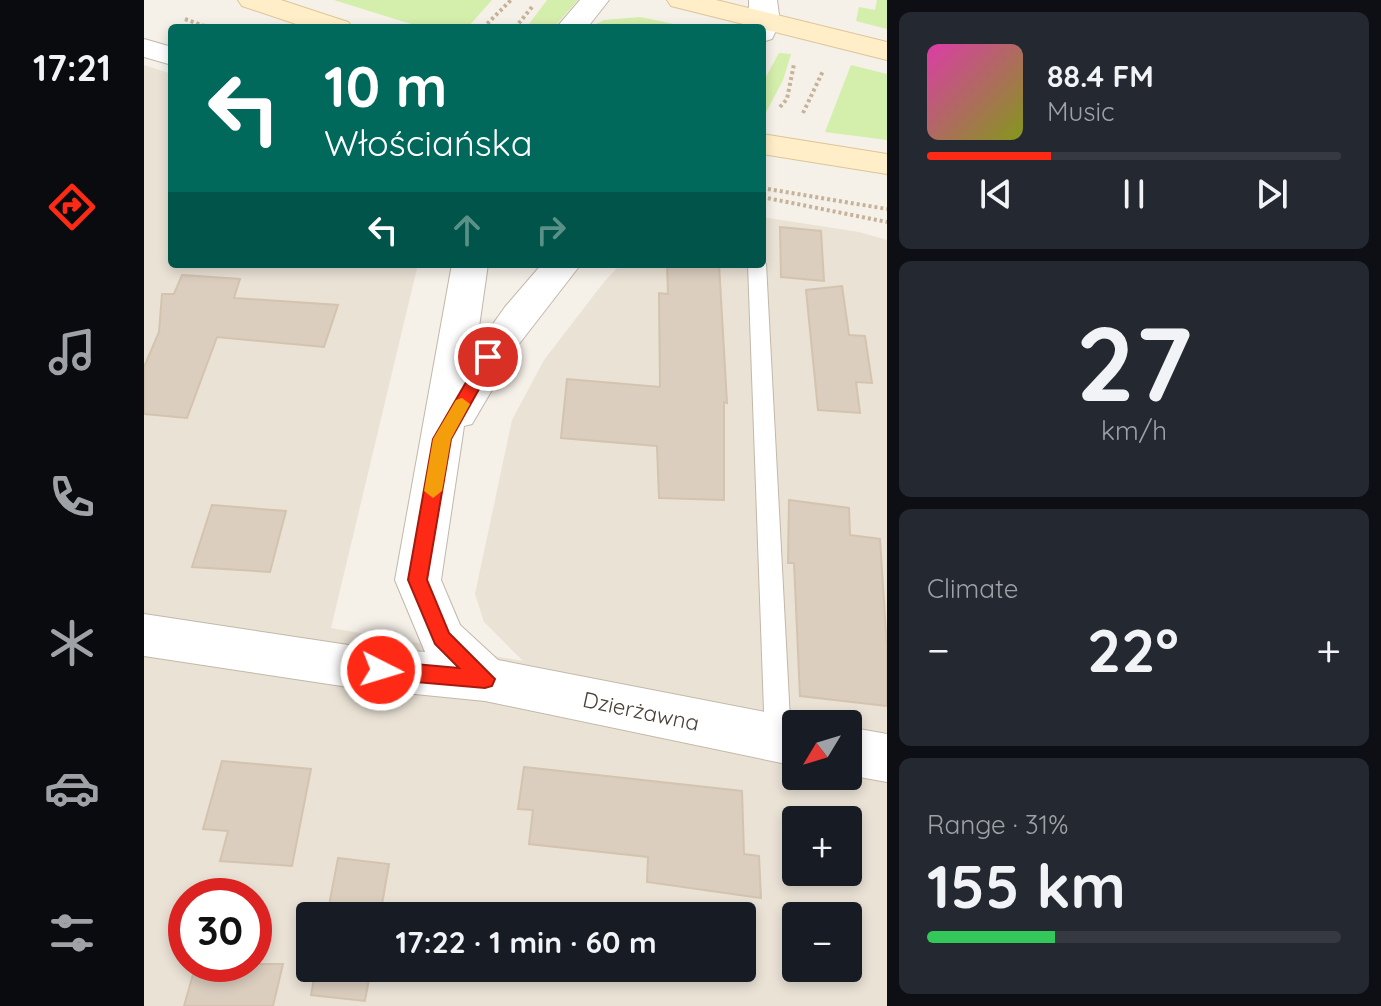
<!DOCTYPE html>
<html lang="en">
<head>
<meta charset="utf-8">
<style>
  :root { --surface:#171b24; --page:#242831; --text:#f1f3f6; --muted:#9ea1a6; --line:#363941; --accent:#ff2a15 }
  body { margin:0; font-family:Quicksand,sans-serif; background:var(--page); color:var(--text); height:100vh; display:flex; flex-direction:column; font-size:30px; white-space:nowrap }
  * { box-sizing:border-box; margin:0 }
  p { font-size:26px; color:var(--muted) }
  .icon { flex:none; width:44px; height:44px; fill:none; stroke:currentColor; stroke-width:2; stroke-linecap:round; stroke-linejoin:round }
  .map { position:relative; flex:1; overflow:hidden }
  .side { display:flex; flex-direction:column; gap:12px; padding:12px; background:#0d0f14; width:494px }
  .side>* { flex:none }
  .banner { position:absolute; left:24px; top:24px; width:598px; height:244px; border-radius:8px; box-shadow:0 4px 12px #0003; background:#00695c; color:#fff; overflow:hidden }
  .needle { width:52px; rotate:232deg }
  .buttons { position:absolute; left:638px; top:710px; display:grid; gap:16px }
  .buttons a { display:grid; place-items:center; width:80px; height:80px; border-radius:8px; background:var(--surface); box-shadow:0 4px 12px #0003; font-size:40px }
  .speed { position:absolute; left:24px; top:878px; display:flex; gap:16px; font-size:40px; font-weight:700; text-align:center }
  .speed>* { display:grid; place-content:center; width:104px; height:104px; border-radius:50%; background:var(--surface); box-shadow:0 4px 12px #0003; line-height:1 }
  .speed .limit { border:12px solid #d22; background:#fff; color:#111 }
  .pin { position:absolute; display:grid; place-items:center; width:68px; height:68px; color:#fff; margin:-34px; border:4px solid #fff; border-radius:50%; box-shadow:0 2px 8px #0007 }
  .me { position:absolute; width:88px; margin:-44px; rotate:95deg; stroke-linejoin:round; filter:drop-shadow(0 0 6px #0008) }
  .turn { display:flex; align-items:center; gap:28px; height:168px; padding:0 24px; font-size:36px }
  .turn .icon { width:104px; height:104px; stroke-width:2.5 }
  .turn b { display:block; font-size:56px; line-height:68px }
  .lanes { display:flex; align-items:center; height:76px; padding:0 24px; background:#0003; justify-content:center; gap:40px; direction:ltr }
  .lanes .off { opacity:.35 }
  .big { font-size:60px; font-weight:700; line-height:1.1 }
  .side .tile { flex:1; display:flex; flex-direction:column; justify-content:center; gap:12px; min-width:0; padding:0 28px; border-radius:12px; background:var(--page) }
  .side .dial { align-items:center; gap:0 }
  .dial b { font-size:104px; line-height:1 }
  .song { display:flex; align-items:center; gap:24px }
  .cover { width:96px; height:96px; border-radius:12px; background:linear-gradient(135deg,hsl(320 70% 55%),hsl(70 70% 35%)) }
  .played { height:8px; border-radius:4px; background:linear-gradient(90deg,var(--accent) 30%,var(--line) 30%) }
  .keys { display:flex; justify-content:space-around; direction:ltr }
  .heat { display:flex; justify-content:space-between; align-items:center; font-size:44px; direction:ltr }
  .charge { height:12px; border-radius:6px; background:linear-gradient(90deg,#34c759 31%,var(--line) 0) }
  .trip { position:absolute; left:152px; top:902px; width:460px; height:80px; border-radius:8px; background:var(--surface); box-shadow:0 4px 12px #0003; font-weight:700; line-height:80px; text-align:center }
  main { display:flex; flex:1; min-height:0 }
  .tab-bar { display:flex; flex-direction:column; width:144px; justify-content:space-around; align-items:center; background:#090b0e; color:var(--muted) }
  .tab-bar .icon { width:56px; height:56px }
  .tab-bar .current { color:var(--accent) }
  .tab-bar b { font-size:36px; color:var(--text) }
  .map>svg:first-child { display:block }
</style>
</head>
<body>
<main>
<nav class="tab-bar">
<b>17:21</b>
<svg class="icon current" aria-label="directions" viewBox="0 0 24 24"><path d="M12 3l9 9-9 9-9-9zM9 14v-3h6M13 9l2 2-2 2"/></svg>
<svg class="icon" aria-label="music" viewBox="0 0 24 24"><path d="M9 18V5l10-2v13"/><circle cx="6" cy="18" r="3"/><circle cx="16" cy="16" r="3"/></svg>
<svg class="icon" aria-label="phone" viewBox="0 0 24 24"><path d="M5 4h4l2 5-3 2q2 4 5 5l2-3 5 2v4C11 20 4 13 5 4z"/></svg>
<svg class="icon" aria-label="climate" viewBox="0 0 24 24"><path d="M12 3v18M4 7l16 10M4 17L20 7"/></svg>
<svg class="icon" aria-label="car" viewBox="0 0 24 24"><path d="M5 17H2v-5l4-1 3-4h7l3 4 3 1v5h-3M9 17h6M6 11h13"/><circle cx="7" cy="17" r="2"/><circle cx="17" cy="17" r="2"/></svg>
<svg class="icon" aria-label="filters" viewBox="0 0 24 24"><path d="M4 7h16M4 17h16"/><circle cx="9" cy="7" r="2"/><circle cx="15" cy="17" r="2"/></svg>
</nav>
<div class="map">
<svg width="743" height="1006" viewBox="0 0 743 1006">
  <rect width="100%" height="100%" fill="#f5f0e8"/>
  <path fill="#eae2d5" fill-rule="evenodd" d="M0 65 28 74V264H274L187 628 379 661 340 622 331 594 368 420 400 360 460 282 477 264H618V217L715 232 743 240V1006H0ZM652 724H704V776H652ZM652 820H704V872H652ZM42 896H110V964H42ZM166 916H598V968H166ZM652 916H704V968H652Z"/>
  <path fill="#d4eeac" d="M190 0H348L323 28H280Z
    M403 0H434L409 28H382Z
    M733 0H743V29L712 21 715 7 731 10Z
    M496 17 549 28H444L460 20Z
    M635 53 647 54 639 80 619 118 618 84Z
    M707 65 743 74V140L681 132Z"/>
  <path fill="#dbcebf" stroke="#d4c3ae" stroke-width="2" d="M636 227 677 231 680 281 637 277Z
    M523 264H575L583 403 580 402V500L515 498 513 446 417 438 423 379 516 387 515 293 524 294Z
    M38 275 96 279 90 298 194 305 180 347 73 337 43 418 0 414V367L15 332 18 294H30Z
    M698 286 705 335 721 336 728 383 712 382 716 413 674 410 662 290Z
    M645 500 705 508 706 535 736 539 743 649V706L656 696 650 563H644Z
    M68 505 142 511 126 572 48 567Z
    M78 761 167 769 148 866 76 861 84 831 59 829Z
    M380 767 598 791 600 854 615 856 617 898 503 882 504 857 385 844 389 810 374 809Z
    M194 858 245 864 236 916H183Z
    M52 964H139L129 1006H40Z
    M172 968H227L221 1001 167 995Z"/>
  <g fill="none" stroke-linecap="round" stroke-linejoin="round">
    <defs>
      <path id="lane" d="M618 259 622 264 647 739 643 747 634 751 625 747 621 739 604 264H618Z"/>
      <path id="street" d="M436 0H465L443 28H412Z
        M605 0H633L636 22 628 39 618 42V28H605Z
        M0 39 28 47V65L0 57Z
        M308 264H344L332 348 361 307 398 264H437L375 344 328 424 320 426 297 580 316 625 354 660 652 718 667 724H652V766L341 701 211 688 0 656V614L211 646 281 652 251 580Z
        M704 727 743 734V782L704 775Z"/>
      <path id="secondary" d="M94 0H137L204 22 209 28H164L98 6Z
        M523 0H572L743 42V60L527 6Z
        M618 134 743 154V174L618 154Z"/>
    </defs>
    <use href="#lane" stroke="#c2b8a9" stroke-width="2"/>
    <use href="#street" stroke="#c2b8a9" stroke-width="2"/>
    <use href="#secondary" stroke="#ddc595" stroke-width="2"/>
    <path stroke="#c5b399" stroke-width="4" stroke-dasharray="3 3" stroke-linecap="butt" d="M41 19 66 28
      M339 28 367 0
      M371 28 388 7
      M636 107 643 99 650 64
      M659 113 679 71
      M618 188 743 209
      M618 197 743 222"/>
    <use href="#lane" fill="#fff" fill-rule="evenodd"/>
    <use href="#street" fill="#fff" fill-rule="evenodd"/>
    <use href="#secondary" fill="#ffeec8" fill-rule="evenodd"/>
  </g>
  <path fill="#ff2a15" stroke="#a61b0e" stroke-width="2" d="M344 351 353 357 307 439 283 580 305 633 351 679 348 686 341 688 237 679 230 676 227 670 230 663 237 661 315 668 291 644 264 580 289 439 339 353Z"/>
  <path fill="#f59e0b" d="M318 398 326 404 307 439 298 491 289 498 280 491 289 439 312 400Z"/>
  <g text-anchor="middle" stroke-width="8" stroke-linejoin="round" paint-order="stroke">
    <g font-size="22" fill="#4a4035" stroke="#fff">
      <text transform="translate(497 711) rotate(12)" y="8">Dzierżawna</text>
    </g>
  </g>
</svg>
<div class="buttons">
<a><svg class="needle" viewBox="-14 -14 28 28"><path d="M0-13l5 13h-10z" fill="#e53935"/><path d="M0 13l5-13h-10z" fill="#9ea1a6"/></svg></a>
<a>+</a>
<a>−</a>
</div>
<div class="speed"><div class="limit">30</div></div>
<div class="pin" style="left:344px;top:357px;background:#d93025"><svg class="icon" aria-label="arrive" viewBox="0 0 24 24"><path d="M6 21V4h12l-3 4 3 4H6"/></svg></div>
<svg class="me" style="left:237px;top:670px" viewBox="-20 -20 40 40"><circle r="17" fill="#ff2a15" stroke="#fff" stroke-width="3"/><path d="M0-11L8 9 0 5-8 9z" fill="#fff"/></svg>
<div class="trip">17:22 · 1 min · 60 m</div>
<div class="banner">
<div class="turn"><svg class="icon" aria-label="left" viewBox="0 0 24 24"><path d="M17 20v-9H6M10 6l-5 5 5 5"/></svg><div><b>10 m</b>Włościańska</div></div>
<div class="lanes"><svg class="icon" aria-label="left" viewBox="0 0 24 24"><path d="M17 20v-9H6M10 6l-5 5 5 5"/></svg><svg class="icon off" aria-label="ahead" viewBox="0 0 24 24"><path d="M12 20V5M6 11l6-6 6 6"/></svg><svg class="icon off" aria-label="right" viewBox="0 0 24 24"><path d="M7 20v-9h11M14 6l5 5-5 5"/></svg></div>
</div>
</div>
<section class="side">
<div class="tile">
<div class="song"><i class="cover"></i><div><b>88.4 FM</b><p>Music</p></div></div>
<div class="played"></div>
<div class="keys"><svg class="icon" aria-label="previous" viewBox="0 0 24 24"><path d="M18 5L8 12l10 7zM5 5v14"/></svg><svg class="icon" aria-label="pause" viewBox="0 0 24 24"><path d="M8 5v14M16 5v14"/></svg><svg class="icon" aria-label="next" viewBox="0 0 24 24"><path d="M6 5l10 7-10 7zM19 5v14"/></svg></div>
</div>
<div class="tile dial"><b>27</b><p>km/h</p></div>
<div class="tile"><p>Climate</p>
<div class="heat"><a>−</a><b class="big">22°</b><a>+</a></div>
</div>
<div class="tile"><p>Range · 31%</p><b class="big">155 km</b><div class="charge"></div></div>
</section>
</main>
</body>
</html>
